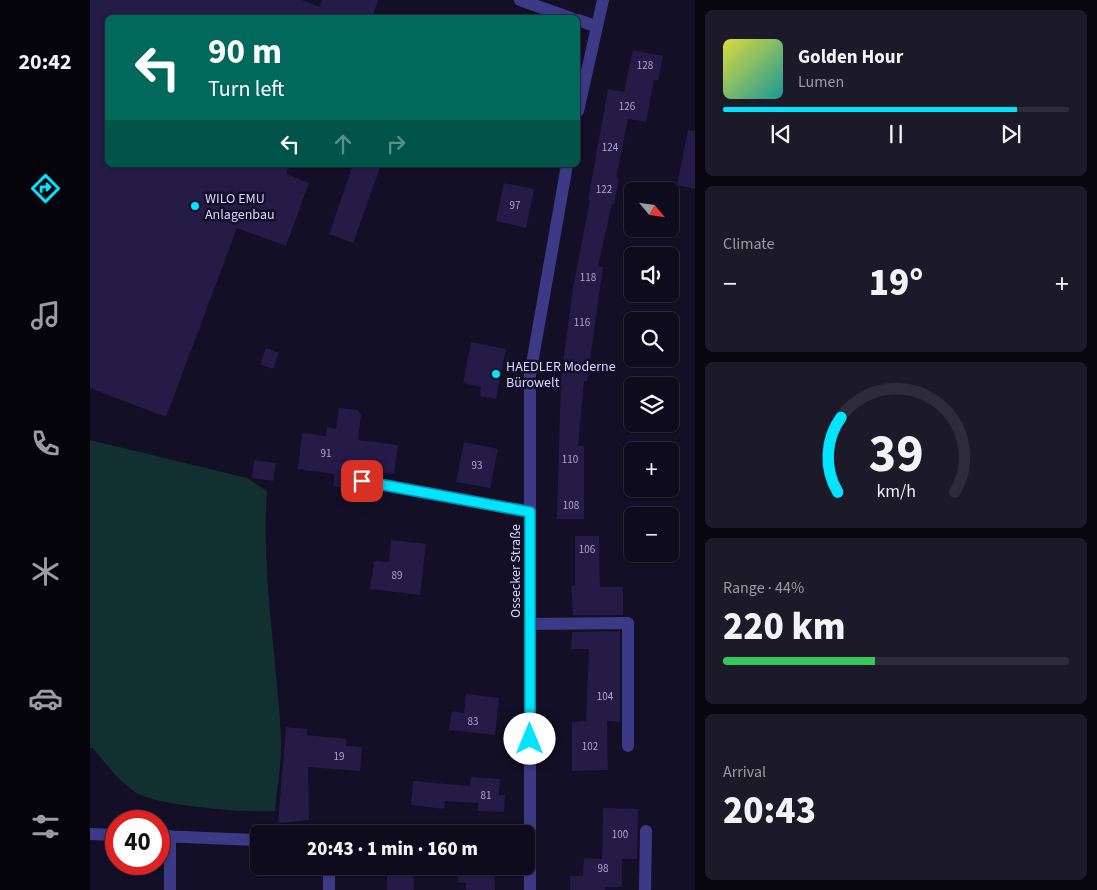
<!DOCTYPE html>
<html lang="en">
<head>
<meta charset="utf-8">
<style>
  :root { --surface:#0e0b1c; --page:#1c1929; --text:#f1f3f6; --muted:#9b9ba3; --line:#2e2b3b; --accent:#00e5ff }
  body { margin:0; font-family:"Source Sans 3",sans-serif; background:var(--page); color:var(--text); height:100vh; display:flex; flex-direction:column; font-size:19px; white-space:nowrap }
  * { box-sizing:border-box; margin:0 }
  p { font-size:16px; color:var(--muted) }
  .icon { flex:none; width:28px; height:28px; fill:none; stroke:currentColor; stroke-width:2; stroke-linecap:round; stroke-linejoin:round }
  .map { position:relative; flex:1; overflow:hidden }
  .drawer { display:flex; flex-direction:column; gap:10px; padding:10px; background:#08060f; width:402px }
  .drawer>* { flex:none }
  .hud { position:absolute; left:15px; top:15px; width:475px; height:152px; border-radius:8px; box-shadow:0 1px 4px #0004,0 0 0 1px var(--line); background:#00695c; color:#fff; overflow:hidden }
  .needle { width:32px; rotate:119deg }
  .fabs { position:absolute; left:534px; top:182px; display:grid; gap:10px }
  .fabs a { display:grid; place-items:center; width:55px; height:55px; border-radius:8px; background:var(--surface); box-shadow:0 1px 4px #0004,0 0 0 1px var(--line); font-size:25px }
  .speed { position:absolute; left:15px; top:810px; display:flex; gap:10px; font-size:25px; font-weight:700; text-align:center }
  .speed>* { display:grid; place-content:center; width:65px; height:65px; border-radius:50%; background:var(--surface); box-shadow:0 1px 4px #0004,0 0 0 1px var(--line); line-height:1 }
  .speed .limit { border:8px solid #d22; background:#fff; color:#111 }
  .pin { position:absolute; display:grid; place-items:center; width:42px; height:42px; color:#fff; margin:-21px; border-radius:10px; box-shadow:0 2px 8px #0006 }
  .me { position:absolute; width:55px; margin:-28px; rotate:0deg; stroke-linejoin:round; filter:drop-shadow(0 0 4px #0008) }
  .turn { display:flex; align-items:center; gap:18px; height:105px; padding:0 20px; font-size:22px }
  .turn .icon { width:65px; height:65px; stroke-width:2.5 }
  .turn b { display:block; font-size:35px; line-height:42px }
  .lanes { display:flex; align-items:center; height:48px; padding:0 20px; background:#0003; justify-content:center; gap:25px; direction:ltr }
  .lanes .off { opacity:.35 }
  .big { font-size:38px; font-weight:800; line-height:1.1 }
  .drawer .widget { flex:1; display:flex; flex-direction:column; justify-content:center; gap:8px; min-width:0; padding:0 18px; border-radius:8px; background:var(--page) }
  .drawer .dial { align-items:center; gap:0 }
  .dial svg { height:130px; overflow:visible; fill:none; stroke:var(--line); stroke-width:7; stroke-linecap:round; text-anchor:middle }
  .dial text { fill:var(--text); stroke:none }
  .song { display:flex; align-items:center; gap:15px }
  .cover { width:60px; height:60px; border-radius:8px; background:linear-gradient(135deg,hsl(60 70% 55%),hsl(180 70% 35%)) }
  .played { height:5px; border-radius:2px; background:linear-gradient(90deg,var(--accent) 85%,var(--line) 85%) }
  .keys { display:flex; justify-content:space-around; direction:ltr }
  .heat { display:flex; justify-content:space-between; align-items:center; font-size:28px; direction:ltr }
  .charge { height:8px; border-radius:4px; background:linear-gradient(90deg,#34c759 44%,var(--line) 0) }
  .trip { position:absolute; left:160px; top:825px; width:285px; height:50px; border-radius:8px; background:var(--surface); box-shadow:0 1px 4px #0004,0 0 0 1px var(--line); font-weight:800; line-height:50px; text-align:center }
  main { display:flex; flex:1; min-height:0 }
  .tabs { display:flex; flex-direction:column; width:90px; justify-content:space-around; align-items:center; background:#06040b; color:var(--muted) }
  .tabs .icon { width:35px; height:35px }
  .tabs .active { color:var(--accent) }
  .tabs b { font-size:22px; color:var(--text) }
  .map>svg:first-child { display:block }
</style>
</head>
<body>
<main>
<nav class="tabs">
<b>20:42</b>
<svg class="icon active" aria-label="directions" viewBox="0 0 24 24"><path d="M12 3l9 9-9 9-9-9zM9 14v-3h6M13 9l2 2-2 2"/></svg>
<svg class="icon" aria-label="music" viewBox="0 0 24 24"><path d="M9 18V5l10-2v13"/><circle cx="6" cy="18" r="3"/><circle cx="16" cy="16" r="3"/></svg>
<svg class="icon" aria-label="phone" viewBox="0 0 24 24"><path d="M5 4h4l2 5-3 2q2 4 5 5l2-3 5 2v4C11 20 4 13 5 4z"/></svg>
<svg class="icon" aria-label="climate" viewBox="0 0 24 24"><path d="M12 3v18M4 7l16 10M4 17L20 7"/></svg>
<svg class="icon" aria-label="car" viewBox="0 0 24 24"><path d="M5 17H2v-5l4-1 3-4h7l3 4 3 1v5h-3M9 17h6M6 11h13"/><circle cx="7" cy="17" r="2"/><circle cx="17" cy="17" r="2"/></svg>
<svg class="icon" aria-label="filters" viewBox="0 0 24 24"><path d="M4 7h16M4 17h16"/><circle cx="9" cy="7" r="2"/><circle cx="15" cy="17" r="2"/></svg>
</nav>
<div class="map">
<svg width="605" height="890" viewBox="0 0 605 890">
  <rect width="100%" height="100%" fill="#130f26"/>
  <path fill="#12302f" d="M0 440 157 478 177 491C171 574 187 656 191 739 192 762 187 787 185 811 158 813 65 806 45 792 28 780 16 764 3 748H0Z"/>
  <path fill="#241b47" d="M0 0H212L229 7 232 0H288L282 18H18V165H199L196 174 219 183 196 246 147 228 76 417 0 388Z
    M543 50 573 56 568 80H564L556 122 538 119 526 178 529 179 524 204H522L508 266 513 267 497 381H494L488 446H494V519H467L471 378 483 288 500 200H498L518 89 534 92Z
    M598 130 605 131V189L587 185Z
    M263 165H291L263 243 239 234Z
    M414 183 444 189 436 228 406 221Z
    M381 342 416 349 406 399 390 396 391 387 373 383Z
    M176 348 189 353 183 369 170 364Z
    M249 408 268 410 271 415 268 440 308 445 304 474 260 468 257 488 243 486 245 474 208 469 212 433 236 436 237 427 246 429Z
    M374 442 408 449 400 488 366 482Z
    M164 460 186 463 183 481 162 478Z
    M485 536H509L510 587H533V615H483L481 586H485Z
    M301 540 336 544 330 595 280 589 284 561 299 562Z
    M530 631V722L517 721 518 770 482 771V722L496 721 499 649H481L482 632Z
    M376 694 409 698 405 735 359 730 362 711 374 713Z
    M196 727 217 729V735L256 739V746L272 747 270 771 218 767 219 820 188 823Z
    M381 777 410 779 409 795H415L414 812 388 811V803L355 801 354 809 321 805 323 781 380 786Z
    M513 808 548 809 547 859H532V887H515V890H480V876H493L494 858 512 859Z
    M297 866H323L324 890H297Z
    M369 866H404L405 890H376V883L368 882Z"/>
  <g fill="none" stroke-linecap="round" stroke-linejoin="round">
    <path stroke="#3d3a85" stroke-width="12" d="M430 0 481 18
      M488 20 505 26
      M488 111 513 0
      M272 481 440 512
      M440 624 538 623V746
      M0 834 26 835
      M69 836 169 840
      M80 890V836
      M239 890V866
      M440 890V375L477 165
      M555 890 556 831"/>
  </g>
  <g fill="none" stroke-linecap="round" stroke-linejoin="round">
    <defs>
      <path id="route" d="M272 481 440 512V739"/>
    </defs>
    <use href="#route" stroke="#0095a6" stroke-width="12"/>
    <use href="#route" stroke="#00e5ff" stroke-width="9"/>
  </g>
  <g fill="#00e5ff" stroke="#130f26" stroke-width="2">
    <circle cx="105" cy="206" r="5"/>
    <circle cx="406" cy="374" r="5"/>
  </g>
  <g text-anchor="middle" stroke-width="5" stroke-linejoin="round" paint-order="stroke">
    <g font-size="11" fill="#aca6d1">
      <text x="555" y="69">128</text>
      <text x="537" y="110">126</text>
      <text x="520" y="151">124</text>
      <text x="514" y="193">122</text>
      <text x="425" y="209">97</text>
      <text x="498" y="281">118</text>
      <text x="492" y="326">116</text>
      <text x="236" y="457">91</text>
      <text x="480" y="463">110</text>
      <text x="387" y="469">93</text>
      <text x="481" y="509">108</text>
      <text x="497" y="553">106</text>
      <text x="307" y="579">89</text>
      <text x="515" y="700">104</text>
      <text x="383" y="725">83</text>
      <text x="500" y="750">102</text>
      <text x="249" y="760">19</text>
      <text x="396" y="799">81</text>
      <text x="530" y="838">100</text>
      <text x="513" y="872">98</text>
    </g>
    <g font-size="14" fill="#d9d4ff" stroke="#130f26" text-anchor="start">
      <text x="115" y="203">WILO EMU<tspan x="115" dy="16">Anlagenbau</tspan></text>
      <text x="416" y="371">HAEDLER Moderne<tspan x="416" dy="16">Bürowelt</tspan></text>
    </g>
    <g font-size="14" fill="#d9d4ff" stroke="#130f26">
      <text transform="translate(425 571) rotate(-90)" y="5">Ossecker Straße</text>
    </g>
  </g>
</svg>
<div class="fabs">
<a><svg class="needle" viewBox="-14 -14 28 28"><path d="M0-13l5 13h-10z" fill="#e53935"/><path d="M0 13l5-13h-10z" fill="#9b9ba3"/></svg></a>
<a><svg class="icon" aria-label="sound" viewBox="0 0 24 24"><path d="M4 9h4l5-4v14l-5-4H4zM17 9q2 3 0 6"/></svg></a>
<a><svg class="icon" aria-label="search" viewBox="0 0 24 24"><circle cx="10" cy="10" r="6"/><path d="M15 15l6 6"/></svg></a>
<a><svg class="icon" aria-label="layers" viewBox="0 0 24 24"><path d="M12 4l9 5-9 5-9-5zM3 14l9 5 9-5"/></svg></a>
<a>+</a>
<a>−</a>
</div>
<div class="speed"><div class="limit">40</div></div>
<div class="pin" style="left:272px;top:481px;background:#d93025"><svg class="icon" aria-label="arrive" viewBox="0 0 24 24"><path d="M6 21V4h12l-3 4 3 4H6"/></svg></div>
<svg class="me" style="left:440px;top:739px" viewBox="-20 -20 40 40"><circle r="19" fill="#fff"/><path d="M0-13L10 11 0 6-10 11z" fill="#00e5ff"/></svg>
<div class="trip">20:43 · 1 min · 160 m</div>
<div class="hud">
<div class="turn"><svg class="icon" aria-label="left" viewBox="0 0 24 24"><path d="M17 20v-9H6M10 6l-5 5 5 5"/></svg><div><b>90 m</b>Turn left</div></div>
<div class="lanes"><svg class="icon" aria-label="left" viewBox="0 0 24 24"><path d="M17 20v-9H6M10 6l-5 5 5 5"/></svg><svg class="icon off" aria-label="ahead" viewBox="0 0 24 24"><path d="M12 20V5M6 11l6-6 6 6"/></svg><svg class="icon off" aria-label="right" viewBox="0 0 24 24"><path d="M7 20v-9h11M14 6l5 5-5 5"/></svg></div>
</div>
</div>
<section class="drawer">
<div class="widget">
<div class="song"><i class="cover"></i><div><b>Golden Hour</b><p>Lumen</p></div></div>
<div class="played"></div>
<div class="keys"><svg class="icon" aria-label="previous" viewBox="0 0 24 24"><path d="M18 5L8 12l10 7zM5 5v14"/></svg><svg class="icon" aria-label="pause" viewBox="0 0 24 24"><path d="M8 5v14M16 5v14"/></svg><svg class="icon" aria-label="next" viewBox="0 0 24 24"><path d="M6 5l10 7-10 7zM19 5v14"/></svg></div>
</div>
<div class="widget"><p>Climate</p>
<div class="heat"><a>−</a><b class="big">19°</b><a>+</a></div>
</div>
<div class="widget dial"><svg viewBox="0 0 100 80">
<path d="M14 69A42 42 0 1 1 86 69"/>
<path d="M14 69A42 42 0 0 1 16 23" stroke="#00e5ff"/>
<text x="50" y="56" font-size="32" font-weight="700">39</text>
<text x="50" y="72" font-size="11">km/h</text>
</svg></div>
<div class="widget"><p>Range · 44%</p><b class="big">220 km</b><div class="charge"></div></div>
<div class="widget"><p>Arrival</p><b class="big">20:43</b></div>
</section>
</main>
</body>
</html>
